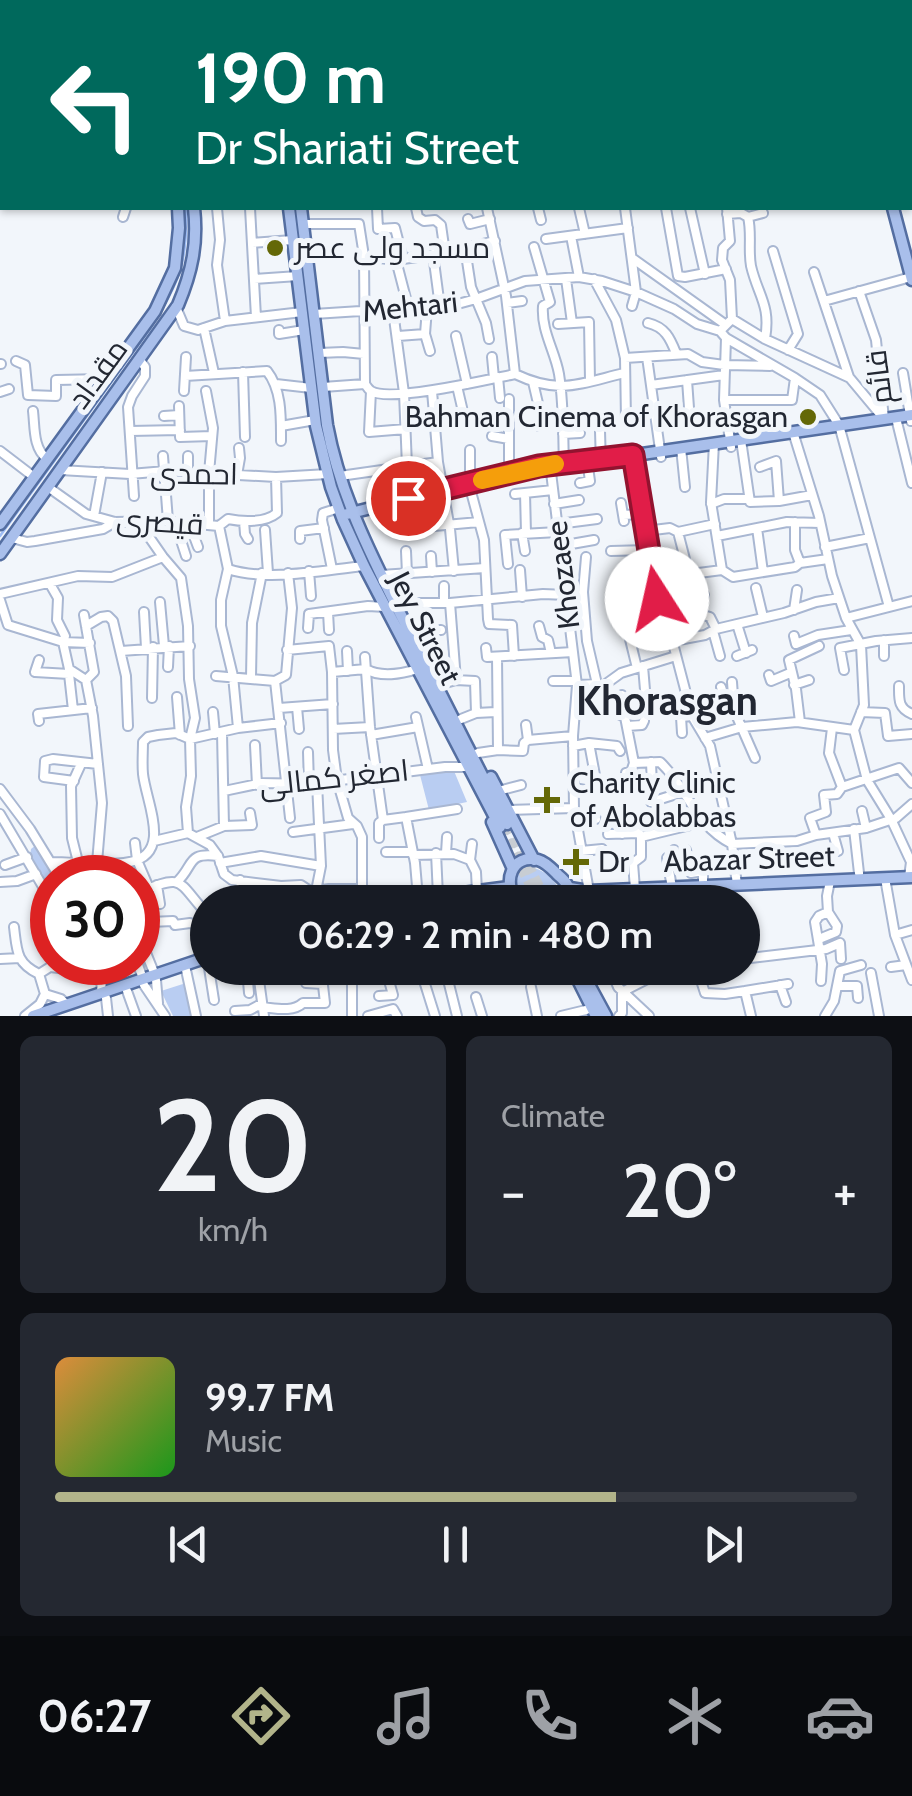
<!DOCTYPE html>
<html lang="en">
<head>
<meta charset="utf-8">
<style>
  :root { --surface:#171b24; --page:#242831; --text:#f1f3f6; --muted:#9ea1a6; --line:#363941; --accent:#b2b48a }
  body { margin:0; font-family:Cabin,Cairo,sans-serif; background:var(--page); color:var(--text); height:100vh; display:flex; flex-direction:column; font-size:38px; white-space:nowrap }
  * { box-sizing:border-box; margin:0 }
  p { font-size:32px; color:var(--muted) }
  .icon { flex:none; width:55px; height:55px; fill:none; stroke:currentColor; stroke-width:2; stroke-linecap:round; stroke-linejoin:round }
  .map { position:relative; height:1016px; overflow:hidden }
  .sheet { display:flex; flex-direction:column; gap:20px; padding:20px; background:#0d0f14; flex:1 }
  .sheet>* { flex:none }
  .top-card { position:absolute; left:0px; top:0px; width:912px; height:210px; box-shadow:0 2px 8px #0004; background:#00695c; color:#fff; overflow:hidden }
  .speed { position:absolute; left:30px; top:855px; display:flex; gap:20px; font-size:50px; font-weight:700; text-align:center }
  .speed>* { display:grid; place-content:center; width:130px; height:130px; border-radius:50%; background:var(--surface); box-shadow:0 2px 8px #0004; line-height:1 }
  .speed .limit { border:15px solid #d22; background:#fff; color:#111 }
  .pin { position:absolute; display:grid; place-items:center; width:85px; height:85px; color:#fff; margin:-42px; border:5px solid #fff; border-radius:50%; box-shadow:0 2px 10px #0007 }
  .me { position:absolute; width:110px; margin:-55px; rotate:350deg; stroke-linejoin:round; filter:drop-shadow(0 0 8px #0008) }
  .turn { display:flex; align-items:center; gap:35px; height:210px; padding:0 30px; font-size:45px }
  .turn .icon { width:130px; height:130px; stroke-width:2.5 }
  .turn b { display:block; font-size:70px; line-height:85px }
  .big { font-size:75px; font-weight:600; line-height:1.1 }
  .sheet .widget { flex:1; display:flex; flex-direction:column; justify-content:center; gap:15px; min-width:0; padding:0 35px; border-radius:15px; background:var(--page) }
  .sheet .dial { align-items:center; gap:0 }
  .dial b { font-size:130px; line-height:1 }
  .song { display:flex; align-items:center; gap:30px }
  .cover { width:120px; height:120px; border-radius:15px; background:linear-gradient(135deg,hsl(30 70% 55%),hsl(120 70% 35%)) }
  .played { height:10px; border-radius:5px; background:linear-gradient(90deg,var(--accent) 70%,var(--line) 70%) }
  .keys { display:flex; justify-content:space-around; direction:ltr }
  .heat { display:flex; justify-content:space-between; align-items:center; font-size:55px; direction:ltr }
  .sheet .tiles { flex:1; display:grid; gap:20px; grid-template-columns:1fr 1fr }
  .widget:last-child { grid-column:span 2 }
  .trip { position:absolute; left:190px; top:885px; width:570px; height:100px; border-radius:50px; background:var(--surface); box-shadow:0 2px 8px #0004; font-weight:600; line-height:100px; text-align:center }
  .menu { display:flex; height:160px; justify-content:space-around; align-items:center; background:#090b0e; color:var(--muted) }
  .menu .icon { width:70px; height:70px }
  .menu .on { color:var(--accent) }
  .menu b { font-size:45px; color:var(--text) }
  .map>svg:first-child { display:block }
</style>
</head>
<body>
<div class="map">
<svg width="912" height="1016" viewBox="0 0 912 1016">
  <rect width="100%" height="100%" fill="#f2f6fb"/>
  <path fill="#b9cdf2" d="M454 771 467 802 429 810 420 775Z
    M36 845 55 877 52 878V892L30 855 31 849Z
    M525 867C545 867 560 883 563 902H530L516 883 518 872Z
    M186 983 193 1016H173L161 991Z"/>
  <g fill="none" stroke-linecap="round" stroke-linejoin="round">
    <path stroke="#9fbdf5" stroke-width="2.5" d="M158 0 159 2
      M0 536 150 329C179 283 188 263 186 208"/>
    <path stroke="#c8cdd3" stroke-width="10" stroke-dasharray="10 5" stroke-linecap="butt" d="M507 824 547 902
      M500 827 539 902"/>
    <defs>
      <path id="minor" d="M113 0 118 2
        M191 0 192 2
        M297 0V2
        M332 0V2
        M383 0V2
        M469 0 474 2
        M348 2 354 0
        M437 2 442 0
        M217 208 220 240 217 265 225 321
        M250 208 256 317
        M377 208 378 229 395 228 403 259
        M416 208 418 217 424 221 435 220 441 225 445 253
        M487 208 506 296 515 374C559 395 579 384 624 373
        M538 208 541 220
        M579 208 585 234
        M625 208 636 292 632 306
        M666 208 678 276 685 277 726 269
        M690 208 705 274
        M727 214 741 213 748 217C752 233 748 250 751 266 758 296 771 305 765 339
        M123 217 126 208
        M748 217 763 213
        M468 219 470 224 490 219
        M303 224H359L364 256 365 384C367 387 368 389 371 391 390 403 490 379 515 374
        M571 236 579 277
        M546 239 628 228
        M252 243 293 240
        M534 247 550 302 543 306C541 331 555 351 559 374 564 405 563 438 564 469
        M465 248 471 287 486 323 489 339
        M773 251 798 334 788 350
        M433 254 440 307
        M364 256 396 260 445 253 495 241
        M632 258 726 325
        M396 260 409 310
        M814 272 849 377 884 419 876 340 859 291
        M254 279 298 276
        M566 279 572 323
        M594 279 616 320 625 358
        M824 301 911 277
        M507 303 522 301
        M176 307 184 326 198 330 225 321 302 312
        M427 308 425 334 430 351
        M393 311 404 393 407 466
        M314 314 454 305 476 299 525 281 579 277 602 281 636 292 674 309 697 324 720 331 726 338 795 378 792 400H724
        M732 319 765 339 848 377
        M648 323C665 327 670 338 676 353
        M558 324 589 322 590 381
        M204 328 214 373
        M279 330V334L304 330
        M720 331 732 319 730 280 722 260 723 248 730 241 727 208
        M398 336 425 334
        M456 336 467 384
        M726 338 724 400 731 447
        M319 353 343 352 364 354
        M492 357 494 378
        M647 357 661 457
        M16 361 25 365 28 395 56 396V380L105 379
        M0 364H1
        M243 372 245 437
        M903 373 911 421
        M185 376 267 371C282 390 281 417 281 441
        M498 377 500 398
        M795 378 820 395 839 425 889 607
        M687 380 689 408
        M533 382 541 416 539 426
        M276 384 311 388
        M651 385 724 375
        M457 386 464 416
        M323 387 365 384
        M184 391 186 357
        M206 391 213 428 209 473V525
        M371 391 369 432 406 429
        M432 391 438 462 450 529 454 571
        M0 392 9 389
        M509 399V474
        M179 406 180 437 212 436
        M33 411C35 428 33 448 47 459
        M164 416 179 415
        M562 418 589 420
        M896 418 912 483
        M626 421 625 358 688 354 702 362 724 365 770 366
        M281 426 315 420
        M130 431 180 430
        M600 431 601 465
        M793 432 819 516 832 576 846 618 861 645 864 705 854 730
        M563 434 580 433
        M492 436 509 439
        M741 440 750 502 779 501 812 495
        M714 443 711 502 722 570 733 577 795 567 800 563 828 559
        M681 448 685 487
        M470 450V488L484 540 488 619 489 624 512 625 514 656
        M0 451 34 477
        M633 455 657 599 664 609 692 716 710 746 732 844 737 885
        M163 456 168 521
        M188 456V472
        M550 464 577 685 573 736 574 808 591 902
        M760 467 776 461 779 501
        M60 470 130 474 166 471 276 477 328 474
        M237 475 240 458 239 448
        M340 476 438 462
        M580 483 590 481 587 460
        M48 487 86 514 115 522 163 521 219 526 228 569C267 582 323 570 364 566
        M525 493 526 533
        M515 494 553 490
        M134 496 128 407 132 396 145 376V367L139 359
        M621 503 624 521
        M554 504 579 500
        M711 504 724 499H749
        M623 515 642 514
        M94 516 102 472
        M138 521 163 557 181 578 188 626 189 679 195 718 190 739 191 776 186 807 188 833
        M244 521 245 534 248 539
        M175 522 186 556
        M795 522V550L800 563
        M189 523 198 547
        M558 524 597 519
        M219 526 228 519C243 522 265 523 277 513L276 477
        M423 527 479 522
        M757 528 763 572
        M265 530 268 573
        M645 531 670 528 678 532 715 524
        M678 532 686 563 704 595 701 608 703 615 710 617 716 629
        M522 533 525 551
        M717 536 787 522 820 523
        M12 538 27 542 35 541 103 529 115 522
        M300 539V531L324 528
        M560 546 594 540
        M825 547 870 538
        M406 551 407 574
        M611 551 648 550
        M431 556 432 572
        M586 557 583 592 587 641 597 684
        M508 564 505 535 558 532
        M651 567 686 563
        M228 569 221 600V626L233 676 238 728
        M332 569 322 520 323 513 339 508
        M520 570 522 597
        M309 571 311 596
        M691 574 722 570
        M381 575 485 568
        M50 584 58 598 57 620 65 636 63 642 90 643
        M756 588 763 617
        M0 594 78 576 112 577 163 557
        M0 600 8 625 63 642 69 669 86 680 93 716 102 803 97 863
        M160 602 164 646
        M395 603H450L543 594 567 595
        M444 603V586
        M450 603 456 680
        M794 610 797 590
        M144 612 146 648
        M328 612 329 630
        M84 615 94 672 86 680
        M846 618 912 601
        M737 624 746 653
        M86 626 101 617 108 616 113 621 126 676 128 726
        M539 626 542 637 548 640 551 653
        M308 628 309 614 368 606 385 607
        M713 631 720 656
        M409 632 441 630
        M794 636 796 644 818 635 851 630
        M673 641 705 635 716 629 784 613 816 602 839 598
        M486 648 487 657 573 652
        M287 650 329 646 332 672 333 750 337 780 348 818 357 826 362 837V902
        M121 651 190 646
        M347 651 348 671
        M737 656 752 650
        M884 656V640
        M365 657 370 727 383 820 406 817 415 863 418 898
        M497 657 498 750
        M39 660 35 672 69 674
        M643 666 645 690
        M168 667 169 646
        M637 668 627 627 622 615 621 571 652 572
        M844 670 840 648 876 641 912 638
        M332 672 366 669C381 678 401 674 418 669
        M69 674 73 710
        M769 675 771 681 790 673
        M216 676 275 681 286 675 292 608 288 573
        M251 677 252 623 262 573
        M275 681 290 818
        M553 681H576
        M732 682 734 710 755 758
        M442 684 456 680 475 681 476 713
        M577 685 597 684 603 686 621 673 676 656
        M794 685 809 680
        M603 686 614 712 625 717 634 763
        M899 686C899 700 898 708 912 714
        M721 687 724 696 732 695
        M622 695 626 708 625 717
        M177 697 180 735
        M152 698 153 647
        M297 707 299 729
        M279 708 333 704
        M213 712 215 734
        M861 712 885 713 888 736 912 734
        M416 717 428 769
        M461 719 476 713 496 712
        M39 721 38 714 92 708
        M800 722 796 689 789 660 819 646
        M627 726 642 725 644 721
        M832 728 829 753 842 787 899 768 912 783
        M333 729 370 727
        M854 730 867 780 891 819 911 862 909 877
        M222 733 224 826
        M682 733 681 717 692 716
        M371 735 418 727
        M705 738 742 727 797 722 854 730
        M528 740 573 736
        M589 743 595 775
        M255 745 257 785
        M573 746 589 743 617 746 620 751
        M308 752 309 784
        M478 753 498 750 523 751 524 743 528 740 526 725
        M634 763 660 762C689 789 693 824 732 844L797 841 816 835 866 828 896 818 912 804
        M74 781 44 777 45 761 53 759 98 764
        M626 786V773L631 772 634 763
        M574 788 590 791
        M0 789 30 829 60 878
        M646 790 652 787 651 762
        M224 791 262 783 309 784 445 767H464
        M498 791 521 785
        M650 796 651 802 683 792
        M508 810 574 808
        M862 811 866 828
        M0 814 52 902
        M621 816 622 834
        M406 817 457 809
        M577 821 596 819
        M854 829 859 873
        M293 832 353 824
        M833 833 838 851
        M608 834 639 833 641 837
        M816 835 810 818 826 812 824 795 837 794 842 787
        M197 837 224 826 252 825 250 813
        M379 838V823L383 820
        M154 841 188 833 210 845 218 856 224 874 232 880 281 886 301 885 310 891 309 902
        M135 843 137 860 149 888
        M686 850 691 873 703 871V886
        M581 851 602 849
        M386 852H412
        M436 853 438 896
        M446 853 447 837
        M413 855 454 854 470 860 476 872 477 892
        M470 860 472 844
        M51 862C77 862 104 867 130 862 173 854 146 802 143 774 142 763 143 752 143 742L148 737 158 735 176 733 190 739 238 728 281 723
        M78 862 72 838 71 786 81 764
        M220 863 261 856 321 866
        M5 865 27 857
        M885 878 895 935 912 980
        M240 880 243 902
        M0 882 17 881 36 874
        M177 882C195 865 186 852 218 856
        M157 885 160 904
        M672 888 667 858 673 857 674 850
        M635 889 633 863 641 857V837L703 822
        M315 891 329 889H362
        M316 891 321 866 317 783
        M138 893C186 872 177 882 208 915
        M290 899V902
        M688 902 691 887
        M150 922 173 921 175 925 190 923 200 926 208 925
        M14 927C17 951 16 963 39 974
        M138 933 155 975
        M895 935 912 930
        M819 939 836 932 837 926 828 912
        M0 959 20 958
        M742 959 826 949 840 943 841 959
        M137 962 143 979
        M891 967 906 965
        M209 968 214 1000
        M261 968 259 980 264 1016
        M352 968V1016
        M420 968 435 1016
        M445 968 457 1016
        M499 968 500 978
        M524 968 526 978
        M610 968 618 987 649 1016
        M697 968 705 993 725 994 745 991 751 1016
        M186 970 196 1016
        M871 973 879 1016
        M83 977 101 978
        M156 980 158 1003
        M821 981 822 964 815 922 819 916 828 912 827 896 830 881
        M306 983 323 984
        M144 985 165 1016
        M780 985 786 1002
        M838 986H857L858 998
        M531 987 537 1016
        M127 991 136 1016
        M745 991 788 984
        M101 993 103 962
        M249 993 248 981 259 980
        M45 994 39 974 50 967 67 969 80 962
        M379 996 393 995 386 970 382 968
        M476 997 482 1016
        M106 998 108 1016
        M261 1007C275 1008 292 1013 303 1003H325L321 968
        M235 1011 250 1010 261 1004
        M25 1016 40 1004 45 994 61 999 66 1004
        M368 1016 393 1009 397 1016
        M561 1016 586 1010
        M619 1016 622 1013V992L669 968
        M825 1016 834 1001 840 971 861 965"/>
      <path id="major" d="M152 0V2
        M168 0V2
        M263 0 264 2
        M275 0V2
        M910 41 912 35
        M289 208 316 426 331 487 343 520 364 566 500 827
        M301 208 327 425C340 496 374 561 406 625 439 691 473 758 507 824
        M893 208 912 280
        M347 514 539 466 642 454 912 415
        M0 524 155 311 175 268 179 228 178 208
        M0 554 178 305C192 272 198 243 194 208
        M491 777 534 860
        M492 822 513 869
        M570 888 588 891 912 877
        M479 896 513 898
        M394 902 509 887
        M518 902C501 883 512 853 538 860 546 862 553 870 558 875 568 883 571 890 572 902L587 892
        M572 968 596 1016
        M580 968 606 1016
        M33 1016 208 957"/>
    </defs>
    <use href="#minor" stroke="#a9b7d2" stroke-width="12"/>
    <use href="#major" stroke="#546ea1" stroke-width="15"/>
    <use href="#minor" stroke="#fff" stroke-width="8"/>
    <use href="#major" stroke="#a9bfeb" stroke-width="10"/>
  </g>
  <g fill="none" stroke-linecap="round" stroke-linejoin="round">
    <defs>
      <path id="route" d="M408 498 539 466 633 455 657 599"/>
    </defs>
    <use href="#route" stroke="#92132f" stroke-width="25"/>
    <use href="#route" stroke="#e11d48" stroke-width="18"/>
    <path stroke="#f59e0b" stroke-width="18" d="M482 480 555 464"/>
  </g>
  <g fill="#646807" stroke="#f2f6fb" stroke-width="4">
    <circle cx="275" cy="248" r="10"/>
    <circle cx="808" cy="417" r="10"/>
    <path d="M542 785h10v10h10v10h-10v10h-10v-10h-10v-10h10z"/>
    <path d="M571 847h10v10h10v10h-10v10h-10v-10h-10v-10h10z"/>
  </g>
  <g text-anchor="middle" stroke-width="10" stroke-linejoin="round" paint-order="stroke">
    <g font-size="30" fill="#222732" stroke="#f2f6fb" text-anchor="start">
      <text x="295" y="258">مسجد ولی عصر</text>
      <text x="788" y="427" text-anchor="end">Bahman Cinema of Khorasgan</text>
      <text x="570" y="793">Charity Clinic<tspan x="570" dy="34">of Abolabbas</tspan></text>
      <text x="598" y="872">Dr</text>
    </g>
    <g font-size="30" fill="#222732" stroke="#f2f6fb">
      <text transform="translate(410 307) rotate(-6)" y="10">Mehtari</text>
      <text transform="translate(98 374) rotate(-54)" y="10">مقداد</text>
      <text transform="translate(879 377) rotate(-97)" y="10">قائم</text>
      <text transform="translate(194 474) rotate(1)" y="10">احمدی</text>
      <text transform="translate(160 522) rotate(4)" y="10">قیصری</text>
      <text transform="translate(563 575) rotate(-97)" y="10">Khozaee</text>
      <text transform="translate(425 628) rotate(63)" y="10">Jey Street</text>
      <text transform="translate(334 778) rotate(-6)" y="10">اصغر کمالی</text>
      <text transform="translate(749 859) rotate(-2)" y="10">Abazar Street</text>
    </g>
    <g font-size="40" font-weight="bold" fill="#222732" stroke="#f2f6fb">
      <text x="667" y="715">Khorasgan</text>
    </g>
  </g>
</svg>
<div class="speed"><div class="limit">30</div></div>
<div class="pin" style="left:408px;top:498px;background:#d93025"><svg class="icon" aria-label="arrive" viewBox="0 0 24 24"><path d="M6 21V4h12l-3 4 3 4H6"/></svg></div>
<svg class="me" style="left:657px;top:599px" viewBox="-20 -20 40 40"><circle r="19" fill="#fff"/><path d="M0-13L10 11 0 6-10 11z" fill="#e11d48"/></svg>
<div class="trip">06:29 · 2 min · 480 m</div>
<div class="top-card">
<div class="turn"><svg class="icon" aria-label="left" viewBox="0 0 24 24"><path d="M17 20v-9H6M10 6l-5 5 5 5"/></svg><div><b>190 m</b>Dr Shariati Street</div></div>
</div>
</div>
<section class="sheet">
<div class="tiles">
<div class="widget dial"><b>20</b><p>km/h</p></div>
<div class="widget"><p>Climate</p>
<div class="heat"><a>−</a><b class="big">20°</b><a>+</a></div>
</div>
<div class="widget">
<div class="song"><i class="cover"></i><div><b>99.7 FM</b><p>Music</p></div></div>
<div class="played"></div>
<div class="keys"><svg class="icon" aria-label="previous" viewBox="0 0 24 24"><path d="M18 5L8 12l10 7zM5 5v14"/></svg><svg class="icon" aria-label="pause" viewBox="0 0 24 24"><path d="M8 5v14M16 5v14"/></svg><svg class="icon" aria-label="next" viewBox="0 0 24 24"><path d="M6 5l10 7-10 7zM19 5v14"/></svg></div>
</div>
</div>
</section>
<nav class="menu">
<b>06:27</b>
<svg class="icon on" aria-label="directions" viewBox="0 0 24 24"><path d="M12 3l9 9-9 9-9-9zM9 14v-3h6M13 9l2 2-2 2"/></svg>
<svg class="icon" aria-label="music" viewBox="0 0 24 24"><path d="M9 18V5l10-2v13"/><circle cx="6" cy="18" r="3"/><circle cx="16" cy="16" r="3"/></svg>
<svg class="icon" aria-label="phone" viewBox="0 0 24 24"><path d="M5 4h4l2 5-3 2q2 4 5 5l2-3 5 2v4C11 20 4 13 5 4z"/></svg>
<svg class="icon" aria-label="climate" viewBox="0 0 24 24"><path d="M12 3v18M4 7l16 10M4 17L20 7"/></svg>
<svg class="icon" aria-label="car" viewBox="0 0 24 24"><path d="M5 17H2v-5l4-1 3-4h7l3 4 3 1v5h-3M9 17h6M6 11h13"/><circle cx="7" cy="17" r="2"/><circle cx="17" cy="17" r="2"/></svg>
</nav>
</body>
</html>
